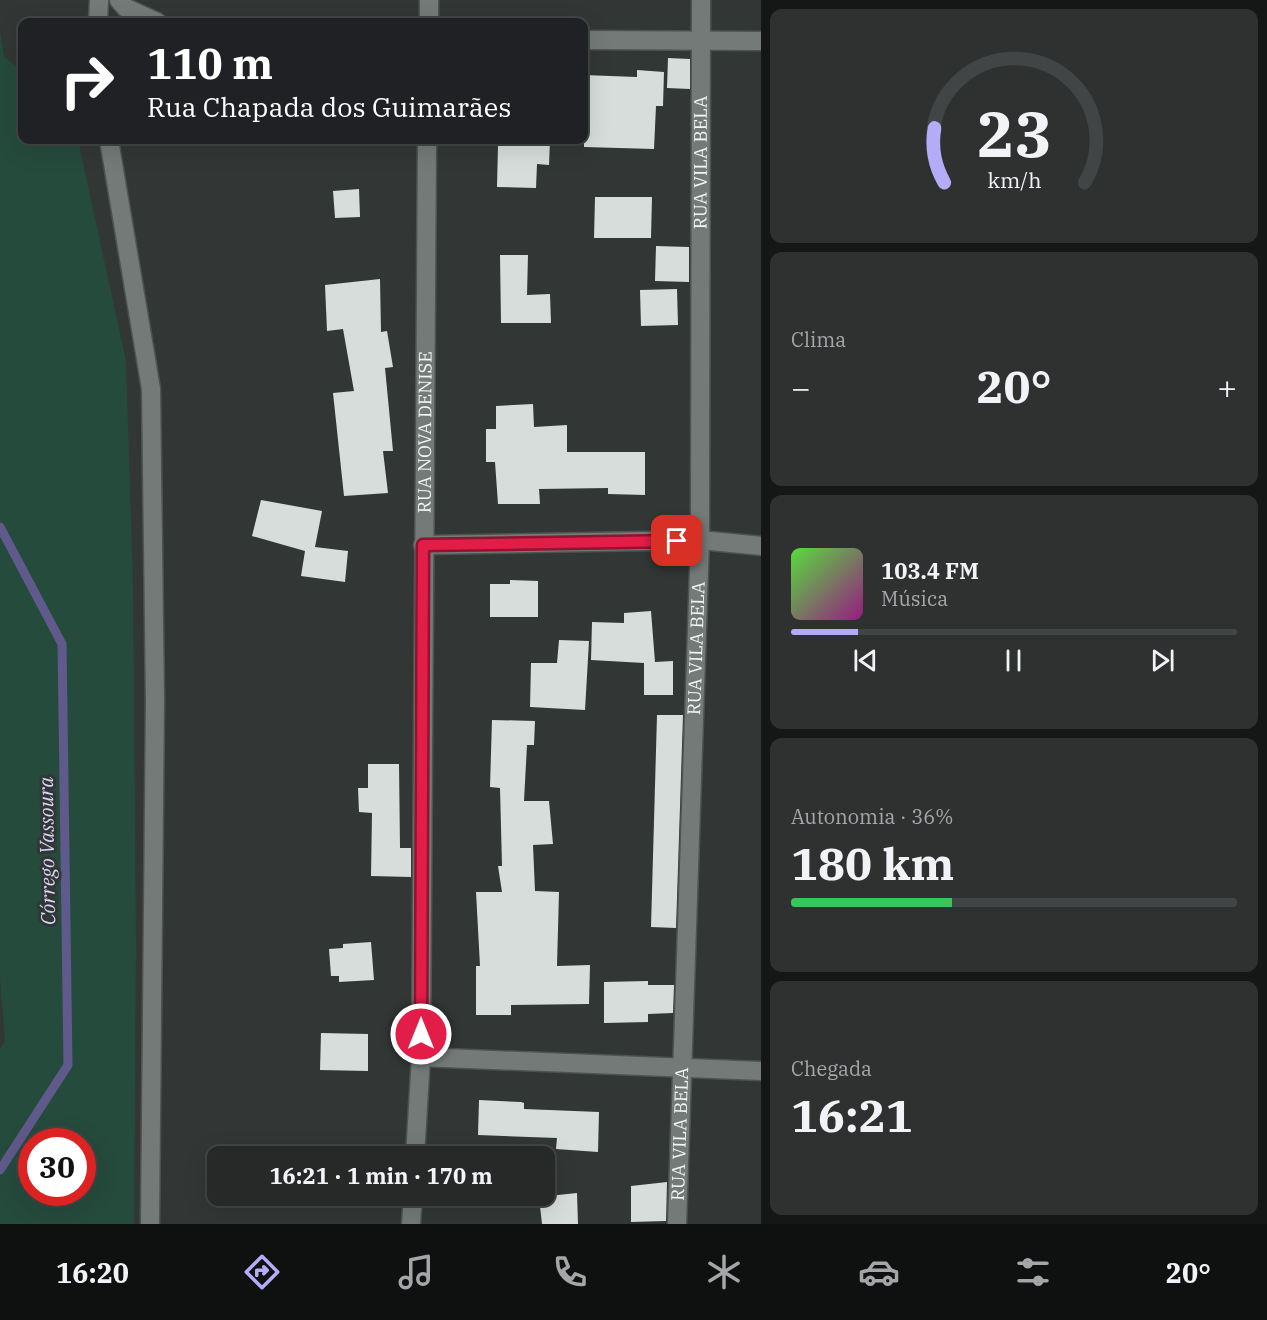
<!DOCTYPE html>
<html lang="pt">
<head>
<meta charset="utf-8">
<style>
  :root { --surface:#262928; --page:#2e3130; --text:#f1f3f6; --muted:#a4a6a8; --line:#424545; --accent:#b5acf8 }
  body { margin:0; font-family:"IBM Plex Serif",serif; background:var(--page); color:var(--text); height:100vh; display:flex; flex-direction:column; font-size:22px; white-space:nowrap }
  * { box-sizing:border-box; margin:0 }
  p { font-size:20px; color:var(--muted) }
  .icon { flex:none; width:33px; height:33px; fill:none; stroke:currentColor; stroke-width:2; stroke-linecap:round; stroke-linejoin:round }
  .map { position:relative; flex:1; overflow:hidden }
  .sheet { display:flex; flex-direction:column; gap:9px; padding:9px; background:#151716; width:506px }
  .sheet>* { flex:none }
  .hud { position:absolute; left:18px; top:18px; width:570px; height:126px; border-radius:12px; box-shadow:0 6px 24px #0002,0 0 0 2px var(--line); background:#202124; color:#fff; overflow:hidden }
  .speed { position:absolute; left:18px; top:1128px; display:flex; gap:12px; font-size:30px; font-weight:700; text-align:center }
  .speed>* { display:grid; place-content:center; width:78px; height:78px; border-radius:50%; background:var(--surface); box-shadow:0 6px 24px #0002,0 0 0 2px var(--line); line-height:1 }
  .speed .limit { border:9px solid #d22; background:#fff; color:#111 }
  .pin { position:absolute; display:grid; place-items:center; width:51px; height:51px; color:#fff; margin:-26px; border-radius:12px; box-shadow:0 3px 9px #0006 }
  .me { position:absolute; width:66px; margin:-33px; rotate:0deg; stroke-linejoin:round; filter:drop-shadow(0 0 4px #0008) }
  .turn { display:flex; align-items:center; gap:21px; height:126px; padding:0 30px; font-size:27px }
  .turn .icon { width:78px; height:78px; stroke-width:2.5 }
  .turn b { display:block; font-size:42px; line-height:51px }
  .big { font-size:45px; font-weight:700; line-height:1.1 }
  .sheet .tile { flex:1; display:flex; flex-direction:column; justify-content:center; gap:9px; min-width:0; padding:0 21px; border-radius:12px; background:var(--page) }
  .sheet .dial { align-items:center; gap:0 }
  .dial svg { height:156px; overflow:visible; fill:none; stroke:var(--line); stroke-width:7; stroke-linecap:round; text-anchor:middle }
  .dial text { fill:var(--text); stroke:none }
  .song { display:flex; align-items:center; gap:18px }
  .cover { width:72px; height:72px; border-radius:9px; background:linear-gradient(135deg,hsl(110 70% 55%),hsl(310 70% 35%)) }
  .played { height:6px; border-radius:3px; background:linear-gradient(90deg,var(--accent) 15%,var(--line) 15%) }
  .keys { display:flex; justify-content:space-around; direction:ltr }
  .heat { display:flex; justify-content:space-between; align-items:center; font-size:33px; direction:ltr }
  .charge { height:9px; border-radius:4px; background:linear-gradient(90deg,#34c759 36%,var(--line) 0) }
  .trip { position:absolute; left:207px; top:1146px; width:348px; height:60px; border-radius:12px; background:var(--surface); box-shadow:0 6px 24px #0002,0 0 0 2px var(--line); font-weight:700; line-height:60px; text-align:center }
  .tabs { display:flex; height:96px; justify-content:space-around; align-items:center; background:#0f1010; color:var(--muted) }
  .tabs .icon { width:42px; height:42px }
  .tabs .current { color:var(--accent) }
  .tabs b { font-size:27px; color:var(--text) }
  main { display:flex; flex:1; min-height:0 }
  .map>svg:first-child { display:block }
</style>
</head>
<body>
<main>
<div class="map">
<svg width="762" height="1224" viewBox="0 0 762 1224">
  <rect width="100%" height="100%" fill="#323735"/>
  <path fill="#254b3d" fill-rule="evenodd" d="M0 32 4 57 22 71V140H78L126 361 133 583 136 945 134 1224H0V1049L5 1042 0 979ZM32 1142H82V1192H32Z"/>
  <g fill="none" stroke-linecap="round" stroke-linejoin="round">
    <path stroke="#605a8c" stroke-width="9" d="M0 527 62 644 68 1065 0 1170"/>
  </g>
  <path fill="#d6ddda" d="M668 58 690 59V89L667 88Z
    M637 70 664 72 663 106H656L654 149 584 147V75L637 77Z
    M525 140H550L549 165 537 164 536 188 497 187 498 145 525 146Z
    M359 189 360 217 335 218 333 191Z
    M595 197H652L651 238H594Z
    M656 246 689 247V282L655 281Z
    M500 255H528L527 295 550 294 551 323H501Z
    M380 279 381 332 387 331 393 367 385 368 393 451H383L388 493 344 496 333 393 354 391 343 329 327 331 325 285Z
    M677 289 678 325 641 326 640 290Z
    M533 404 534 427 567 425V452H645V495L608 494V488L539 489 540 504H498L495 462H486V429H496V406Z
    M261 500 322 511 315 547 348 551 345 582 301 576 305 551 252 536Z
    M510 580 538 581V617H490V584H510Z
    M651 611 655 662 673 661V695H644V663L591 660 592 622 624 623V613Z
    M559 640 589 641 585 710 530 707 531 663H557Z
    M657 715H683L676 928 651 927Z
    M492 720 535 721 534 745H527L524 801H549L553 844 533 845 535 891 559 892 557 966 590 965 589 1004 511 1005V1015H476V966H480L476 892H502L498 866H502L500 788 490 787Z
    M368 764H399L400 848H411V877L371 876 372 813 359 812 358 788H368Z
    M371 942 374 980 339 982V976H331L329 949 343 948V944Z
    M648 981V985H674L673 1013 648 1014V1022L604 1023V982Z
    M321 1033 368 1034V1071L320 1070Z
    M479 1100 521 1102 524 1103V1109L599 1112 598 1152 556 1149 557 1138 478 1135Z
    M667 1182 666 1221 631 1222V1186Z
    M577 1193 578 1224H542L539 1197Z"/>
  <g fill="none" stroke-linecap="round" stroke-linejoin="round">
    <defs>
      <g id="minor">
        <path d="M119 0 126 8 157 22"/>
        <path d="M98 22 99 0"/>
        <path d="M429 22V0"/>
        <path d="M584 40 762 41"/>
        <path d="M109 140 151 389 155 701 150 1224"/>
        <path d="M423 545 700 540 762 546"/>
        <path d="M421 1057 762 1071"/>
        <path id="s1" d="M415 1156 421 1057 427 140"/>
        <path d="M411 1224 413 1196"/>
        <path id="s2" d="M677 1224 700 540 701 0"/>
      </g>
    </defs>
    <use href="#minor" stroke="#4d5350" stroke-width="21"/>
    <use href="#minor" stroke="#737a77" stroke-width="18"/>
  </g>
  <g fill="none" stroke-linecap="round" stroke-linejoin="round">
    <defs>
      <path id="route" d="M421 1034 423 545 677 541"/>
    </defs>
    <use href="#route" stroke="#92132f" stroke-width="15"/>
    <use href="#route" stroke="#e11d48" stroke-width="10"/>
  </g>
  <g text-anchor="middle" stroke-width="6" stroke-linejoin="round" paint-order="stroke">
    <g font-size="18" fill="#f2f6f4" stroke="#323735">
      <text dy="6" stroke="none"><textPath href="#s2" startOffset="1062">RUA VILA BELA</textPath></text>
      <text dy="6" stroke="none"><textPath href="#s1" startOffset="724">RUA NOVA DENISE</textPath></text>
      <text dy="6" stroke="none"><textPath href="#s2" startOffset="576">RUA VILA BELA</textPath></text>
      <text dy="6" stroke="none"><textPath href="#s2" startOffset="90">RUA VILA BELA</textPath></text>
    </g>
    <g font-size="20" font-style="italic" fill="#d9d6f7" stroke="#323735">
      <text transform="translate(47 851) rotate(-91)" y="7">Córrego Vassoura</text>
    </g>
  </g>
</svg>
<div class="speed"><div class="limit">30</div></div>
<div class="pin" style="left:677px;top:541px;background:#d93025"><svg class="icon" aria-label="arrive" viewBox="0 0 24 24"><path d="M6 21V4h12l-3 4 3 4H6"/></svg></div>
<svg class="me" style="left:421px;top:1034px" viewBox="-20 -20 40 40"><circle r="17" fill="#e11d48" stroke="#fff" stroke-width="3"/><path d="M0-11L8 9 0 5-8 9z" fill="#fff"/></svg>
<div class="trip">16:21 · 1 min · 170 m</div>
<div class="hud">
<div class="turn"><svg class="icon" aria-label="right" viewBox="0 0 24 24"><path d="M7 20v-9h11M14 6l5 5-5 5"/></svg><div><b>110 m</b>Rua Chapada dos Guimarães</div></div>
</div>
</div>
<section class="sheet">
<div class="tile dial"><svg viewBox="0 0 100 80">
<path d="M14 69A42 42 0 1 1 86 69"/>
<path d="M14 69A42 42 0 0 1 9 41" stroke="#b5acf8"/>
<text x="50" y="56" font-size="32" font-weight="700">23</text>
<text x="50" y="72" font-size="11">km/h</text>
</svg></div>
<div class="tile"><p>Clima</p>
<div class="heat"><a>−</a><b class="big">20°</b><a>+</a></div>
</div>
<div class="tile">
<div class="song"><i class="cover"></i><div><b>103.4 FM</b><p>Música</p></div></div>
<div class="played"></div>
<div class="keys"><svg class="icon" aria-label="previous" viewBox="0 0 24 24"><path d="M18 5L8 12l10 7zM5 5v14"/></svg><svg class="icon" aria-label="pause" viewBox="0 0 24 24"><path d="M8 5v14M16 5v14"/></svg><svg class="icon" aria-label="next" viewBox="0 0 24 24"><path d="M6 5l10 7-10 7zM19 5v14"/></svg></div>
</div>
<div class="tile"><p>Autonomia · 36%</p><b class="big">180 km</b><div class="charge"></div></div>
<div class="tile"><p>Chegada</p><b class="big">16:21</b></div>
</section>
</main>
<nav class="tabs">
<b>16:20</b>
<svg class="icon current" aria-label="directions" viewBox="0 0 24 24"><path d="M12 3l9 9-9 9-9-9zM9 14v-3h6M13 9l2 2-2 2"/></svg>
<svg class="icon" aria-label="music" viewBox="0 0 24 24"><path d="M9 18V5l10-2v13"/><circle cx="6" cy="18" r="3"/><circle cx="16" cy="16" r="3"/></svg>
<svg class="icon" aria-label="phone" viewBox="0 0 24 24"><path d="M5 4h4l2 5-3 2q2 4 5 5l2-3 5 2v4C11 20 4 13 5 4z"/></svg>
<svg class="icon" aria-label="climate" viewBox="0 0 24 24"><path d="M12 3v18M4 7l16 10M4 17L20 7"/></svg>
<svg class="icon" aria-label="car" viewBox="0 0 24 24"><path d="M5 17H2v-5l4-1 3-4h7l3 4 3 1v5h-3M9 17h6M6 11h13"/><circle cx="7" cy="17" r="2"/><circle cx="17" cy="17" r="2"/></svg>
<svg class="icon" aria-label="filters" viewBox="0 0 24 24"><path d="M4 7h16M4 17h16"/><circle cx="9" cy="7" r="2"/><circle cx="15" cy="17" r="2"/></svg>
<b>20°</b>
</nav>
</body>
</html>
